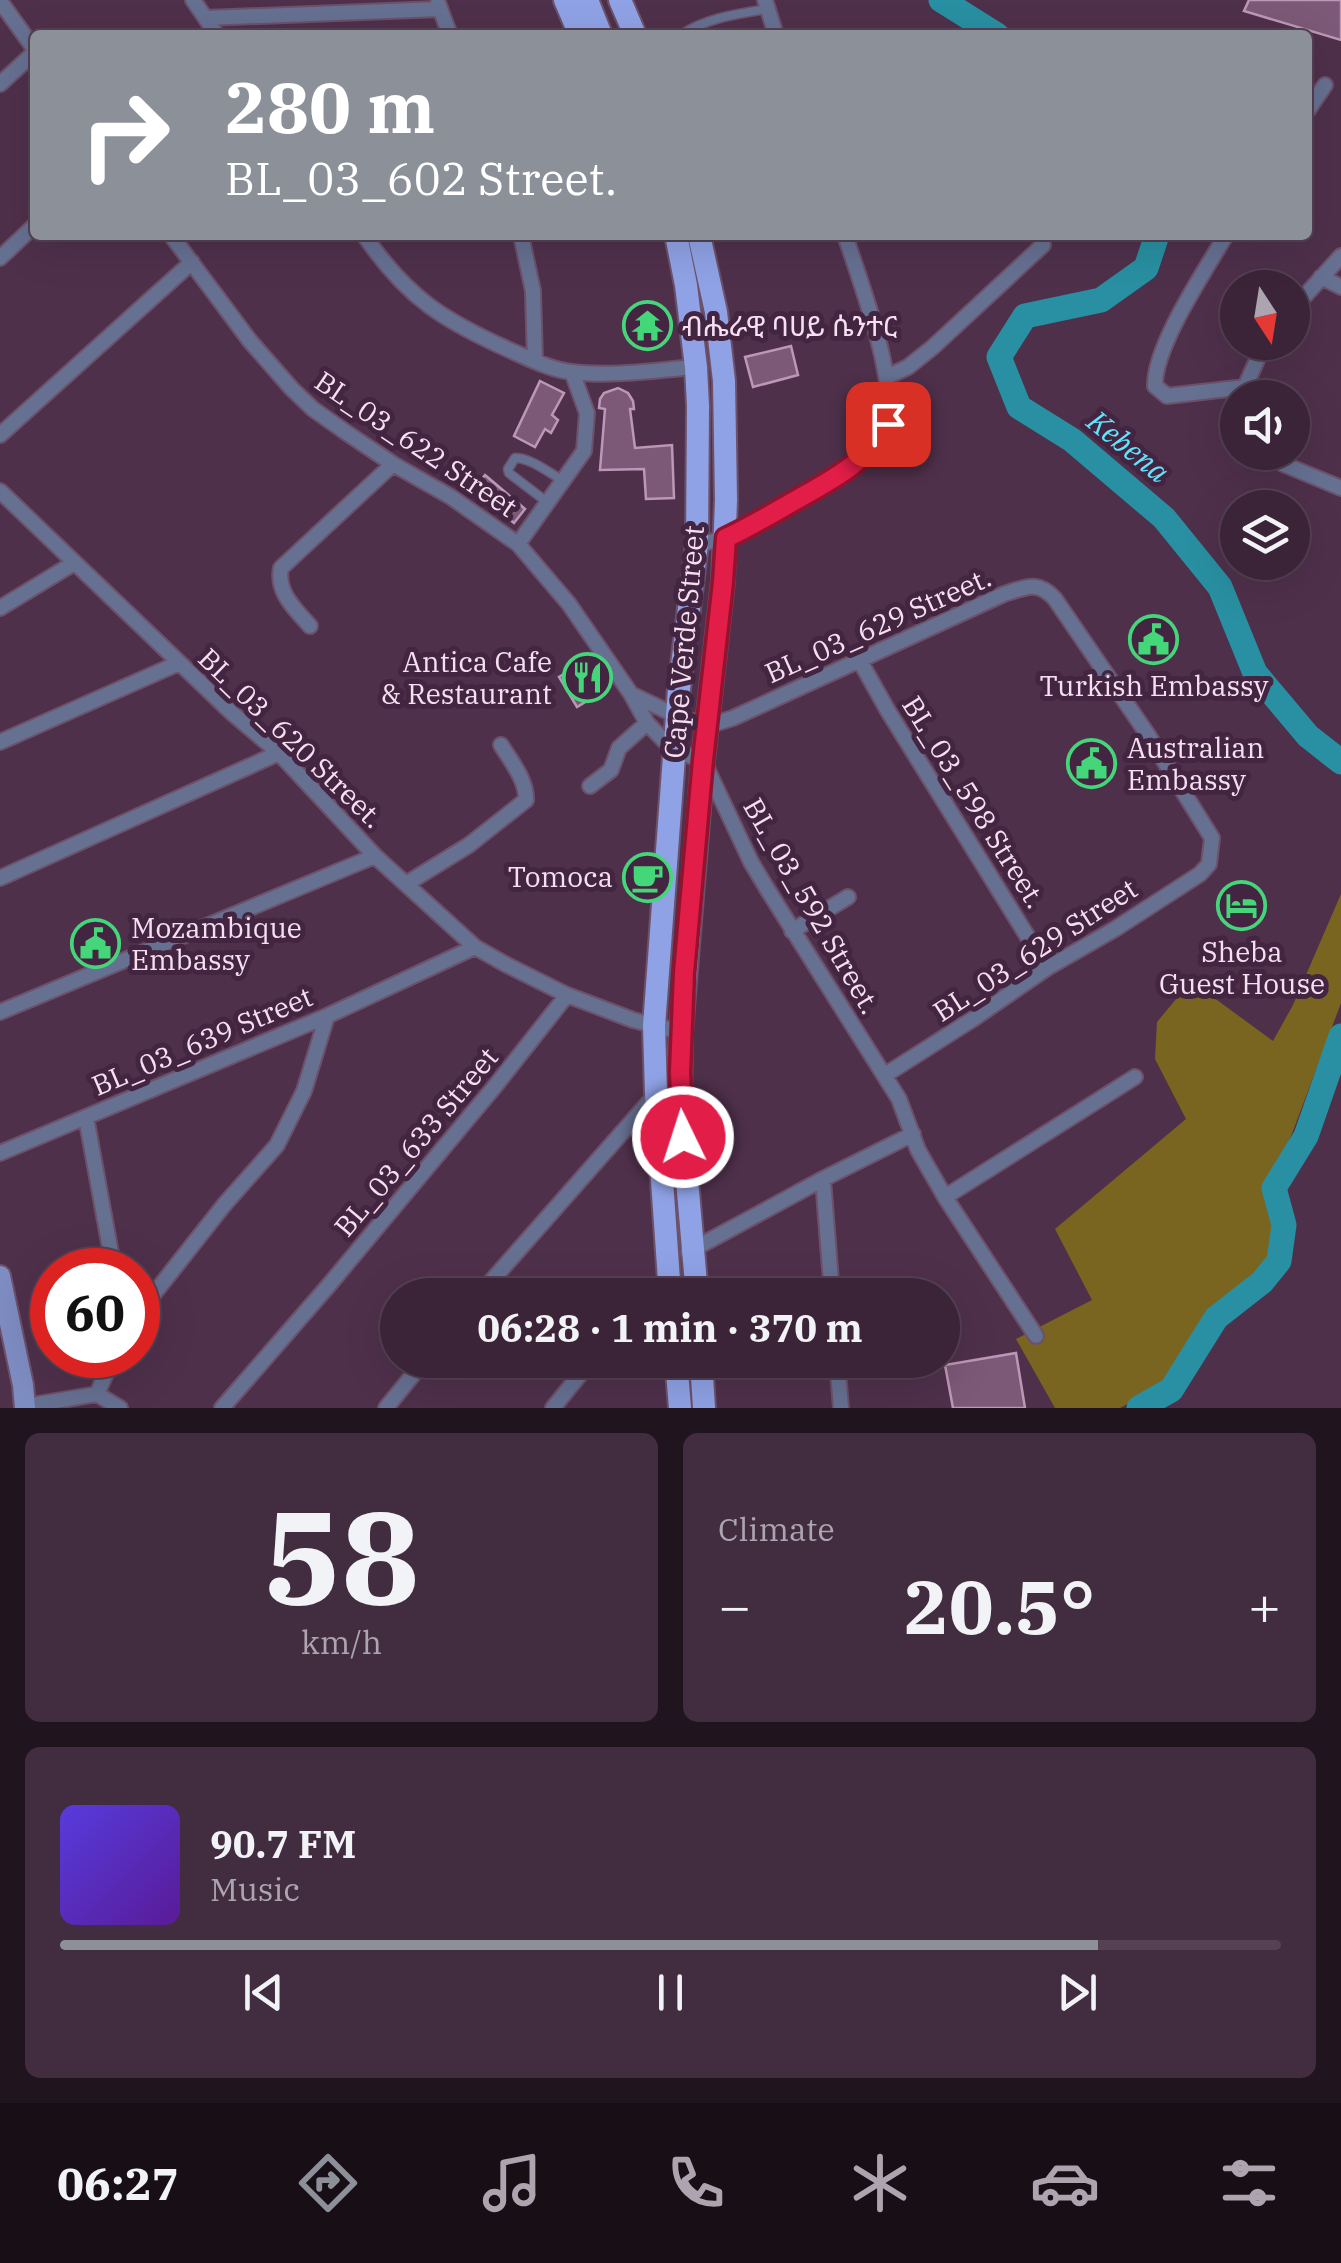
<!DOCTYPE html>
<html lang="en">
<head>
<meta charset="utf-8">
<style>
  :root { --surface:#3b2438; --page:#422c40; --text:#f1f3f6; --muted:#aca4ae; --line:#544153; --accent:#8c9099 }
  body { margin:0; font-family:"IBM Plex Serif","Noto Sans Ethiopic",serif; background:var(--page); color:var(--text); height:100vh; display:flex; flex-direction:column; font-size:38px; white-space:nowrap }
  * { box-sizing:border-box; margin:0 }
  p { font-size:32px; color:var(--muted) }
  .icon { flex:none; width:55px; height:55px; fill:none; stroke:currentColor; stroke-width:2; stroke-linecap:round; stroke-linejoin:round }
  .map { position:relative; height:1408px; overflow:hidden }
  .side { display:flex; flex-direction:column; gap:25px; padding:25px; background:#20141f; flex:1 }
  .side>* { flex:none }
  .hud { position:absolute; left:30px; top:30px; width:1282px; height:210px; border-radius:10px; box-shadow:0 10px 40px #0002,0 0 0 2px var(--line); background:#8c9099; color:#fff; overflow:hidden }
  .needle { width:65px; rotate:168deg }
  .tools { position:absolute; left:1220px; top:270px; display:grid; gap:20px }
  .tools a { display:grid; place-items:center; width:90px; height:90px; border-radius:50%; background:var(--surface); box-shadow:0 10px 40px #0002,0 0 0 2px var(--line); font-size:50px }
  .speed { position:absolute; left:30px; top:1248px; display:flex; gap:20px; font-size:50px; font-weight:700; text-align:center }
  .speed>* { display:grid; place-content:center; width:130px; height:130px; border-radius:50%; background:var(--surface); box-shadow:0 10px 40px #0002,0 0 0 2px var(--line); line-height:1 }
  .speed .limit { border:15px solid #d22; background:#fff; color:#111 }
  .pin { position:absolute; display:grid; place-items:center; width:85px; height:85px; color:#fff; margin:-42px; border-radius:20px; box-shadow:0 5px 15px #0006 }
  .me { position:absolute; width:110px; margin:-55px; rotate:356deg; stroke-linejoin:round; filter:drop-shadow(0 0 8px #0008) }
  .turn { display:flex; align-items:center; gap:35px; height:210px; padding:0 30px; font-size:45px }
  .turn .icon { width:130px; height:130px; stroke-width:2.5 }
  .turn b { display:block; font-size:70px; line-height:85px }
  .big { font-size:75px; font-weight:700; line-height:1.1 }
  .side .widget { flex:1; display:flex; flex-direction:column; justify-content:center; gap:15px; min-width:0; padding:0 35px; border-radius:15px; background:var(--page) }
  .side .dial { align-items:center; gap:0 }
  .dial b { font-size:130px; line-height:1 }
  .song { display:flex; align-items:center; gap:30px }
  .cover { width:120px; height:120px; border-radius:15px; background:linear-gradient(135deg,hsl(250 70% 55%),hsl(270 70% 35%)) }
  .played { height:10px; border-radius:5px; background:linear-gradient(90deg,var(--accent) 85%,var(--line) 85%) }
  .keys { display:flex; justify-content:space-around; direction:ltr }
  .heat { display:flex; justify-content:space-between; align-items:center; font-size:55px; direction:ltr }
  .side .tiles { flex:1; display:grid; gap:25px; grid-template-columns:1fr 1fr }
  .widget:last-child { grid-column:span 2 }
  .trip { position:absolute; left:380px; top:1278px; width:580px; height:100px; border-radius:50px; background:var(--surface); box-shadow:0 10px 40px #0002,0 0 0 2px var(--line); font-weight:700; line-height:100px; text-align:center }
  .tab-bar { display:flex; height:160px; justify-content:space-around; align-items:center; background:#180e16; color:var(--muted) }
  .tab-bar .icon { width:70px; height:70px }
  .tab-bar .current { color:var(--accent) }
  .tab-bar b { font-size:45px; color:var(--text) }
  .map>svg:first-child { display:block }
</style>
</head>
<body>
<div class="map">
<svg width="1341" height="1408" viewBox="0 0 1341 1408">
  <rect width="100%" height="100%" fill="#4f304b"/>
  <path fill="#796520" d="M1341 894V1003L1293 1131 1268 1189 1276 1227 1271 1258 1253 1278 1207 1313 1163 1385 1120 1408H1055L1016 1339 1092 1300 1055 1229 1186 1119 1155 1059 1157 1022 1187 986 1217 1000 1273 1041 1293 1005Z"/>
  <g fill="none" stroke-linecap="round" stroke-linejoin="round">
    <path stroke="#2890a2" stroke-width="25" d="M941 0 997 35
      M1157 235 1146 268 1101 300 1025 316 999 357 1019 407 1072 440 1164 518 1220 587 1255 673 1308 736 1341 762
      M1139 1408 1171 1390 1216 1318 1262 1282 1279 1261 1284 1225 1274 1188 1306 1136 1341 1036"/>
  </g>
  <path fill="#7c5977" stroke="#bd97b7" stroke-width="2.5" d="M1249 0H1341V40L1244 11Z
    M791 346 798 375 753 387 745 357Z
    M540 381 564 393 552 415 558 420 551 433 545 429 535 447 514 436Z
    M618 388 628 393 633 401 634 409H630L635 448 672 445 674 498 646 499 644 469 600 470 605 409 599 408 600 399 604 393Z
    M485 475 525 509 514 523 474 490Z
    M584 662 600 693 577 707 559 677Z
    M1016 1353 1025 1408H953L945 1365Z"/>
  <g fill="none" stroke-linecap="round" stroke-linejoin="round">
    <defs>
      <path id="lane" d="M681 35C706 18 737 14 767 9
        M547 502 509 473 508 469 515 458C531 458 549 473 564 481"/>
      <path id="street" d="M193 0 217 35
        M765 0 776 35
        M0 1 35 50
        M438 3 450 35
        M206 18 440 9
        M0 84 35 52
        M1308 110 1325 85
        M171 235 250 341 292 389 313 409 344 431 393 464 451 497 518 544 569 604 631 694 647 723 674 751 703 760 751 862 769 892 899 1099 918 1150 945 1197 1036 1336
        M364 235C408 299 444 321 514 352 532 360 552 370 572 372 612 377 656 370 696 367
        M521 235 533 291 535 361
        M1226 235C1205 271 1154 346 1155 386L1167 396 1245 387
        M0 258 35 225
        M1321 277 1341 287
        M1292 310 1341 256
        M887 377 908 367 933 347 1043 245
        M1248 398 1245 387 1265 342
        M0 435 192 262
        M1272 452 1283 464 1341 488
        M0 491 232 713 279 753 375 856 475 947 505 964 567 995 633 1020 681 1032
        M518 544 584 451 587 413 572 372
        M697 544C707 542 717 541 727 538 756 528 782 508 808 493 834 478 865 462 882 436 906 399 859 279 845 235
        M0 608 74 563
        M310 626C295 609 276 592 281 568L393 464
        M860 661 888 711 1047 968
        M631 694 677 716 707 726 733 718 1004 594C1026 587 1038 580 1055 599L1148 735 1212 838 1209 864 1200 874 1115 929 1047 968 973 1019 885 1075
        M0 742 179 663
        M590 786 611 770 619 748 647 723
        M0 878 279 753
        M406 884 469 845 526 800C527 781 511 761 501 745
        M792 931 848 897
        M0 1012 375 856
        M86 1117 114 1270
        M0 1153 327 1016 475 947
        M823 1179 832 1295
        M945 1197 1135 1077
        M688 1252 823 1179 913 1134
        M479 1295 656 1094
        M138 1314 224 1205 277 1145 304 1091 327 1016
        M837 1360 841 1408
        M97 1394 114 1355
        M26 1406 97 1394 120 1408
        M222 1408 329 1285 496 1085 567 995
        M386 1408 425 1360
        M553 1408 582 1372 602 1360"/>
      <path id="secondary" d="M0 1276 23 1385 25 1408"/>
      <path id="primary" d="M565 0 580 35
        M587 0 601 35
        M620 0 635 35
        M670 1295 656 1094 654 1026 679 689 697 544 698 406 696 367 686 285 676 235
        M697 1295 680 1100 681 1032 703 760 723 581 726 500 724 381 716 312 699 235
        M676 1360 680 1408
        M701 1360 704 1408"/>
    </defs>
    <use href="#lane" stroke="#6d5069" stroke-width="11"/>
    <use href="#street" stroke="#6d5069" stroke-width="18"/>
    <use href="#secondary" stroke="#6d5069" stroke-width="24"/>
    <use href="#primary" stroke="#6d5069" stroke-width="26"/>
    <use href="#lane" stroke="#667091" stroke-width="8"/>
    <use href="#street" stroke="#667091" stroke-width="14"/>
    <use href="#secondary" stroke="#7d8cc1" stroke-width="20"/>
    <use href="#primary" stroke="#8fa2e5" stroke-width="22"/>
  </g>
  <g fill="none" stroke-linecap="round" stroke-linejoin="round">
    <defs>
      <path id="route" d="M683 1137 680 1072 684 973 703 760 723 582 726 538C750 527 773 513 796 500 831 480 869 461 888 424"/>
    </defs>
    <use href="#route" stroke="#92132f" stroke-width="25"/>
    <use href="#route" stroke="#e11d48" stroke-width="18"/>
  </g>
  <defs>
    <symbol id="temple-ring" viewBox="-11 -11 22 22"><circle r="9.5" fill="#442541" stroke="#44d77a" stroke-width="1.5"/><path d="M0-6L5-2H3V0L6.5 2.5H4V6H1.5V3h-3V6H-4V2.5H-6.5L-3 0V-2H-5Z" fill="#44d77a"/></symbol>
    <symbol id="civic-ring" viewBox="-11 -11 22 22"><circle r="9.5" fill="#442541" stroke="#44d77a" stroke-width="1.5"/><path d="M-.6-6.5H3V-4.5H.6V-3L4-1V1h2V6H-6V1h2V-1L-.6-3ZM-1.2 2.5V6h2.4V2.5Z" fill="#44d77a"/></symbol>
    <symbol id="restaurant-ring" viewBox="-11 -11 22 22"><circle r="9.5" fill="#442541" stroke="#44d77a" stroke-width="1.5"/><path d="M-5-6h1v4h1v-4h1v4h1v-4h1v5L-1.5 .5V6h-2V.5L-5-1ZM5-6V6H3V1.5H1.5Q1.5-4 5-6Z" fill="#44d77a"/></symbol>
    <symbol id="cafe-ring" viewBox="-11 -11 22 22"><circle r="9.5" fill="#442541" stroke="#44d77a" stroke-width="1.5"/><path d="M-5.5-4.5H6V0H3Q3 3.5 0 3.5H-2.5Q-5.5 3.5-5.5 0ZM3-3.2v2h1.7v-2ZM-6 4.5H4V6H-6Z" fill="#44d77a"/></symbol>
    <symbol id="hotel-ring" viewBox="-11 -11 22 22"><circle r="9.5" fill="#442541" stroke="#44d77a" stroke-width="1.5"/><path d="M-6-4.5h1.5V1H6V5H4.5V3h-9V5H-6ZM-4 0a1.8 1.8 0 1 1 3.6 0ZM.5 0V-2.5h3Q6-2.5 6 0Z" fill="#44d77a"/></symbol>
  </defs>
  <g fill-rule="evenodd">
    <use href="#temple-ring" x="620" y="298" width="55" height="55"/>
    <use href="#civic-ring" x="1126" y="612" width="55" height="55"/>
    <use href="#restaurant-ring" x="560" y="650" width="55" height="55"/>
    <use href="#civic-ring" x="1064" y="736" width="55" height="55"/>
    <use href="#cafe-ring" x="620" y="850" width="55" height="55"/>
    <use href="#hotel-ring" x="1214" y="878" width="55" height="55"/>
    <use href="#civic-ring" x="68" y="916" width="55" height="55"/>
  </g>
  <g text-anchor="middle" stroke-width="10" stroke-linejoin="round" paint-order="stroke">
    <g font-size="28" fill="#f5e0f1" stroke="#442541" text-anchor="start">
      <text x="682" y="336">ብሔራዊ ባሀይ ሴንተር</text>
      <text x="552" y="672" text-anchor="end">Antica Cafe<tspan x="552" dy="32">&amp; Restaurant</tspan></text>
      <text x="1154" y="696" text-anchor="middle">Turkish Embassy</text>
      <text x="1127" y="758">Australian<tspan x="1127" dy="32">Embassy</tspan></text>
      <text x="613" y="887" text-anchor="end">Tomoca</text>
      <text x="131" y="938">Mozambique<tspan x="131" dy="32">Embassy</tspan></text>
      <text x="1242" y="962" text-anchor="middle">Sheba<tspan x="1242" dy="32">Guest House</tspan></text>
    </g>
    <g font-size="28" fill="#f5e0f1" stroke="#442541">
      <text transform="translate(416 444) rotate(34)" y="10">BL_03_622 Street</text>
      <text transform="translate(878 625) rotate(-24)" y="10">BL_03_629 Street.</text>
      <text transform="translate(684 642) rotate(-85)" y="10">Cape Verde Street</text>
      <text transform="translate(291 738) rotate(44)" y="10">BL_03_620 Street.</text>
      <text transform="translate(974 802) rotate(58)" y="10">BL_03_598 Street.</text>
      <text transform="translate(812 906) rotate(60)" y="10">BL_03_592 Street.</text>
      <text transform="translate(1035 950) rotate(-33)" y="10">BL_03_629 Street</text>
      <text transform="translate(202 1041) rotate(-23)" y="10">BL_03_639 Street</text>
      <text transform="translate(416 1142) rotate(-50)" y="10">BL_03_633 Street</text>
    </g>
    <g font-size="30" font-style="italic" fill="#61e4fc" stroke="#442541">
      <text transform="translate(1128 447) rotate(39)" y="10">Kebena</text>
    </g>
  </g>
</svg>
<div class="tools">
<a><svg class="needle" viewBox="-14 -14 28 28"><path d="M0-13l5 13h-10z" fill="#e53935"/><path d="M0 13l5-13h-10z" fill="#aca4ae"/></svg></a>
<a><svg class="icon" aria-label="sound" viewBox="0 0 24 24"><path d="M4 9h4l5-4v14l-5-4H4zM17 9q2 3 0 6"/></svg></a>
<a><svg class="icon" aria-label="layers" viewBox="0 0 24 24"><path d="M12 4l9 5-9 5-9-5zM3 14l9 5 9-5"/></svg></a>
</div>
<div class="speed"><div class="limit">60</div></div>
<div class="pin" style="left:888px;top:424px;background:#d93025"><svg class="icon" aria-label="arrive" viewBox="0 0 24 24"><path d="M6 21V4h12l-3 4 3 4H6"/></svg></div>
<svg class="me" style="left:683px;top:1137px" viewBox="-20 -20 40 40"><circle r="17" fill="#e11d48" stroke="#fff" stroke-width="3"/><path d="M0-11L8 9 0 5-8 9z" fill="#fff"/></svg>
<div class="trip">06:28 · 1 min · 370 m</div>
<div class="hud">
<div class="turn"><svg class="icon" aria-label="right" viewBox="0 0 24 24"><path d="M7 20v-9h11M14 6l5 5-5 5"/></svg><div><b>280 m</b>BL_03_602 Street.</div></div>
</div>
</div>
<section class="side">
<div class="tiles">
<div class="widget dial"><b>58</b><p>km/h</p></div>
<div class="widget"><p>Climate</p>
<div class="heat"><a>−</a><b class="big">20.5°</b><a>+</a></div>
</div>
<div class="widget">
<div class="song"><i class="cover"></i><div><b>90.7 FM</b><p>Music</p></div></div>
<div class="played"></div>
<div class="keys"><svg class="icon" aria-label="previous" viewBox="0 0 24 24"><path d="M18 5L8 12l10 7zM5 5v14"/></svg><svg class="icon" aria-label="pause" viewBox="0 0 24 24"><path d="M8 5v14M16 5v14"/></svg><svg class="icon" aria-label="next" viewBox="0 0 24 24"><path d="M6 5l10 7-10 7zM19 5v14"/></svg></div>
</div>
</div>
</section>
<nav class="tab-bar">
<b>06:27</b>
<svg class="icon current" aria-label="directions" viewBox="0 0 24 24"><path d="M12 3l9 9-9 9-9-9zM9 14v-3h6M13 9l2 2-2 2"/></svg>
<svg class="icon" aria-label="music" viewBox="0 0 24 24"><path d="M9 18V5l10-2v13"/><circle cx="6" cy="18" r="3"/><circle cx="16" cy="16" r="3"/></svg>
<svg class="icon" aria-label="phone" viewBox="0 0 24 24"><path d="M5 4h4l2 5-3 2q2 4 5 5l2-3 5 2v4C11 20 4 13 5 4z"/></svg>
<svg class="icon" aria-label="climate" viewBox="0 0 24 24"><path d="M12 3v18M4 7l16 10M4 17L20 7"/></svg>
<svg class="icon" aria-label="car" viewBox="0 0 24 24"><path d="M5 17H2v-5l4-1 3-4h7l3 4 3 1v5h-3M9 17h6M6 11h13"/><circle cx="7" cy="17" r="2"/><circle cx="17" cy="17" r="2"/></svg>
<svg class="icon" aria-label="filters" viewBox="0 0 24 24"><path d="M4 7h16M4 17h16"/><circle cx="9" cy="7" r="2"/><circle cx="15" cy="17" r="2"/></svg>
</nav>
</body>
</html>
